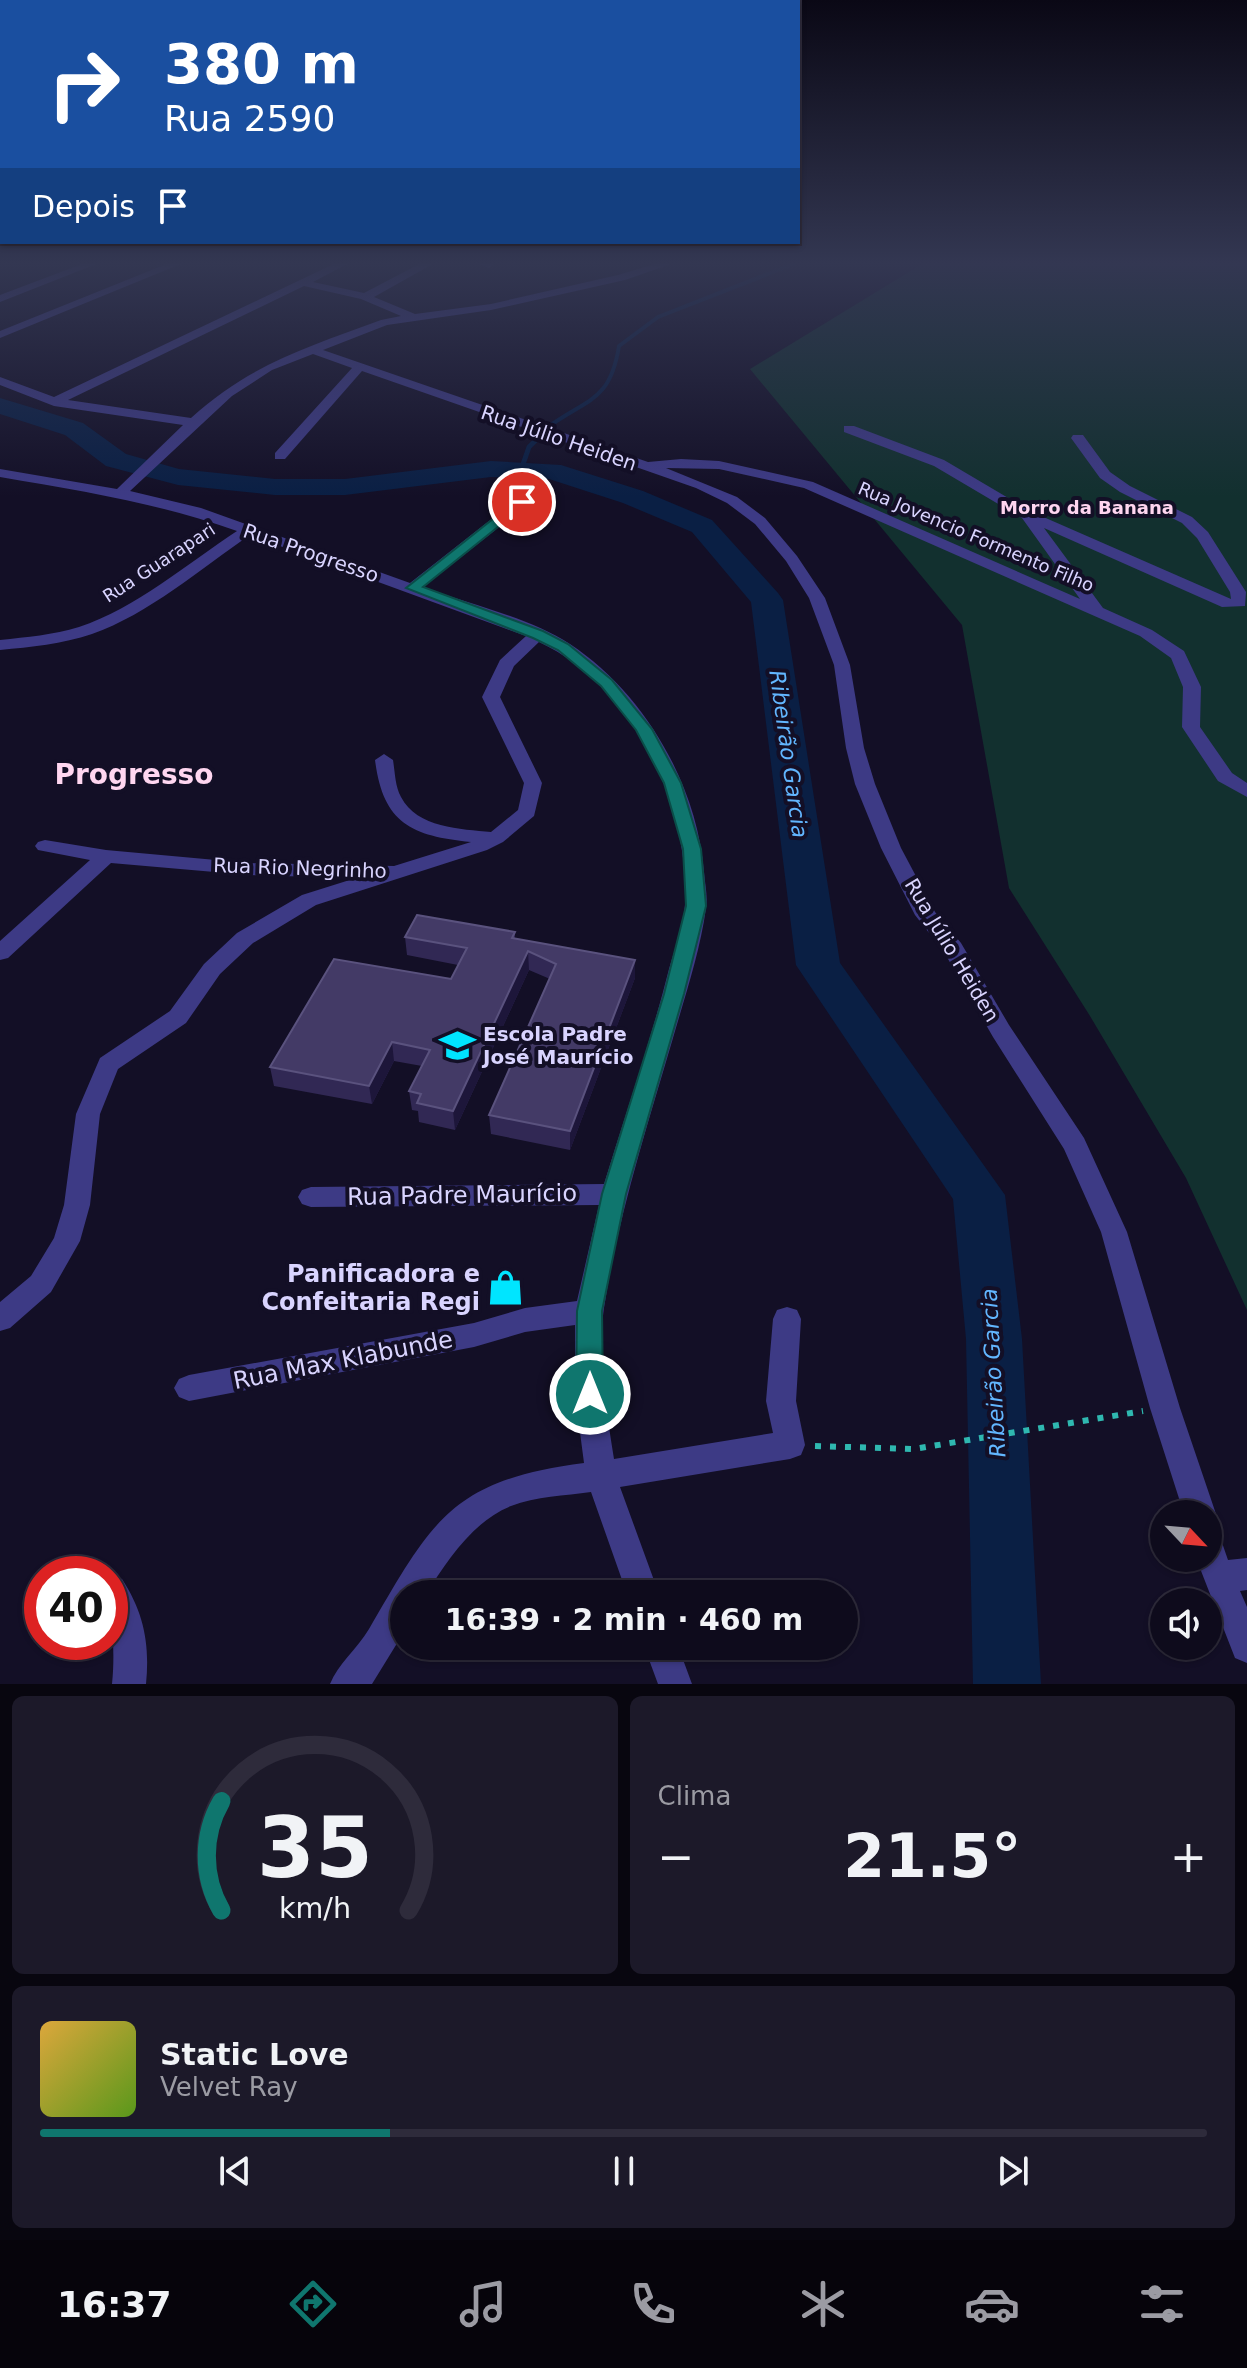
<!DOCTYPE html>
<html lang="pt">
<head>
<meta charset="utf-8">
<style>
  :root { --surface:#0e0b1c; --page:#1c1929; --text:#f1f3f6; --muted:#9b9ba3; --line:#2e2b3b; --accent:#0f766e }
  body { margin:0; font-family:"DejaVu Sans",sans-serif; background:var(--page); color:var(--text); height:100vh; display:flex; flex-direction:column; font-size:30px; white-space:nowrap }
  * { box-sizing:border-box; margin:0 }
  p { font-size:26px; color:var(--muted) }
  .icon { flex:none; width:44px; height:44px; fill:none; stroke:currentColor; stroke-width:2; stroke-linecap:round; stroke-linejoin:round }
  .map { position:relative; height:1684px; overflow:hidden }
  .details { display:flex; flex-direction:column; gap:12px; padding:12px; background:#08060f; flex:1 }
  .details>* { flex:none }
  .hud { position:absolute; left:0px; top:0px; width:800px; height:244px; box-shadow:0 2px 6px #0004,0 0 0 2px var(--line); background:#1a4fa0; color:#fff; overflow:hidden }
  .needle { width:52px; rotate:116deg }
  .tools { position:absolute; left:1150px; top:1500px; display:grid; gap:16px }
  .tools a { display:grid; place-items:center; width:72px; height:72px; border-radius:50%; background:var(--surface); box-shadow:0 2px 6px #0004,0 0 0 2px var(--line); font-size:40px }
  .speed { position:absolute; left:24px; top:1556px; display:flex; gap:16px; font-size:40px; font-weight:700; text-align:center }
  .speed>* { display:grid; place-content:center; width:104px; height:104px; border-radius:50%; background:var(--surface); box-shadow:0 2px 6px #0004,0 0 0 2px var(--line); line-height:1 }
  .speed .limit { border:12px solid #d22; background:#fff; color:#111 }
  .pin { position:absolute; display:grid; place-items:center; width:68px; height:68px; color:#fff; margin:-34px; border:4px solid #fff; border-radius:50%; box-shadow:0 2px 8px #0007 }
  .me { position:absolute; width:88px; margin:-44px; rotate:0deg; stroke-linejoin:round; filter:drop-shadow(0 0 6px #0008) }
  .turn { display:flex; align-items:center; gap:28px; height:168px; padding:0 32px; font-size:36px }
  .turn .icon { width:104px; height:104px; stroke-width:2.5 }
  .turn b { display:block; font-size:56px; line-height:68px }
  .then { display:flex; align-items:center; height:76px; padding:0 32px; background:#0003; gap:16px; font-size:30px }
  .big { font-size:60px; font-weight:800; line-height:1.1 }
  .details .card { flex:1; display:flex; flex-direction:column; justify-content:center; gap:12px; min-width:0; padding:0 28px; border-radius:12px; background:var(--page) }
  .details .dial { align-items:center; gap:0 }
  .dial svg { height:208px; overflow:visible; fill:none; stroke:var(--line); stroke-width:7; stroke-linecap:round; text-anchor:middle }
  .dial text { fill:var(--text); stroke:none }
  .song { display:flex; align-items:center; gap:24px }
  .cover { width:96px; height:96px; border-radius:12px; background:linear-gradient(135deg,hsl(40 70% 55%),hsl(90 70% 35%)) }
  .played { height:8px; border-radius:4px; background:linear-gradient(90deg,var(--accent) 30%,var(--line) 30%) }
  .keys { display:flex; justify-content:space-around; direction:ltr }
  .heat { display:flex; justify-content:space-between; align-items:center; font-size:44px; direction:ltr }
  .details .tiles { flex:1; display:grid; gap:12px; grid-template-columns:1fr 1fr }
  .card:last-child { grid-column:span 2 }
  .trip { position:absolute; left:390px; top:1580px; width:468px; height:80px; border-radius:40px; background:var(--surface); box-shadow:0 2px 6px #0004,0 0 0 2px var(--line); font-weight:800; line-height:80px; text-align:center }
  .tabs { display:flex; height:128px; justify-content:space-around; align-items:center; background:#06040b; color:var(--muted) }
  .tabs .icon { width:56px; height:56px }
  .tabs .active { color:var(--accent) }
  .tabs b { font-size:36px; color:var(--text) }
  .map>svg:first-child { display:block }
</style>
</head>
<body>
<div class="map">
<svg width="1247" height="1684" viewBox="0 0 1247 1684">
  <rect width="100%" height="100%" fill="#130f26"/>
  <path fill="#12302f" d="M927 261H1247V1310L1186 1178 1090 1016 1009 888 962 625 750 369Z"/>
  <g fill="none" stroke-linecap="round" stroke-linejoin="round">
    <path stroke="#0a1f44" stroke-width="4" d="M548 427C588 398 610 402 619 346L658 317 801 261"/>
    <path stroke="#0a1f44" stroke-width="5" d="M521 470 529 447 551 425"/>
    <path fill="#0a1f44" fill-rule="evenodd" d="M0 398 83 423 126 454 179 469 275 479H345L491 461 561 465 643 491 712 520 778 593 783 600 840 963 1005 1195 1022 1339 1041 1684H973L966 1339 953 1199 796 965 751 602 692 532 623 503 549 479 491 477 345 495H275L178 485 106 466 65 435 0 414Z"/>
    <path stroke="#2fb8b0" stroke-width="6" stroke-dasharray="6 9" stroke-linecap="butt" d="M815 1446 914 1449 1143 1411"/>
    <path fill="#3d3a85" fill-rule="evenodd" d="M90 261H104L0 302V295Z
      M174 261H188L0 338V331Z
      M340 261H353L313 282 364 293 425 261H438L374 297 415 314 491 304 618 275 665 261H680L625 280 491 310 387 325 323 350 648 462 681 459 719 461 813 482 1080 599 1022 518 934 466 844 432V426H854L944 460 1032 512 1231 599 1230 592 1197 538 1182 523 1120 492 1100 478 1071 438 1073 435H1083L1110 472 1130 486 1192 517 1208 532 1246 592 1245 606 1222 607 1044 528 1103 608 1152 630 1184 651 1201 687 1200 727 1232 773 1247 783V797L1218 781 1182 727 1183 687 1171 658 1140 636 804 488 719 469 666 468 737 497 765 518 797 556 825 598 850 665 864 748 875 784 901 848 935 912 961 943 1009 1025 1084 1138 1127 1232 1180 1408 1216 1514 1211 1525 1208 1526V1514H1184L1150 1408 1101 1232 1064 1149 993 1037 944 952 915 915 881 848 855 784 846 748 834 665 809 598 786 561 755 524 727 503 696 488 362 371 285 459H275V453L352 368 313 354 272 370 232 396 130 491 201 508 410 583 517 499H527V505L423 587C469 604 530 618 570 644 644 693 697 784 704 872 705 884 708 897 706 908 700 952 685 996 673 1038 647 1127 618 1216 604 1308 597 1353 607 1414 614 1459L773 1433 766 1401 773 1319 777 1310 787 1307 797 1310 801 1319 796 1401 805 1445 801 1455 790 1459 620 1487 659 1594H627L591 1492C565 1496 536 1496 511 1506 473 1521 447 1561 426 1594H404V1632L372 1684H330C338 1664 357 1649 369 1629 432 1521 451 1480 584 1463L575 1394V1325L525 1332 474 1347 189 1401 179 1397 174 1388 179 1379 189 1375 474 1323 525 1308 577 1301 599 1205 311 1207 302 1204 298 1197 302 1190 311 1187 604 1184C626 1112 651 1041 669 969 675 948 684 925 685 904 690 804 632 685 539 642L514 666 500 697 542 783 534 816 503 842 487 850 316 905 253 943 220 974 186 1023 118 1069 100 1114 90 1205 80 1241 51 1292 10 1328 0 1331V1302L31 1276 54 1238 64 1205 76 1114 100 1058 170 1011 204 964 237 933 302 895 356 878 249 875 111 863 8 958 0 960V941L90 860 38 850 35 846 38 842 45 840 106 850 249 863 394 866 471 842C411 836 383 823 375 760L384 754 393 760C395 772 395 786 401 797 417 828 461 829 491 832L518 810 524 783 482 697 500 660 526 636 250 535C200 569 149 614 92 634 62 644 31 647 0 650V640C27 637 53 635 79 627 136 608 187 564 237 531 159 503 81 491 0 477V469L117 489 183 425 54 406 0 385V377L54 397ZM304 286 361 299 401 316 381 320C306 348 252 363 191 418L68 400Z
      M471 261H487L494 265 489 268Z
      M1208 1529 1219 1534 1228 1560 1247 1558V1590L1240 1591 1247 1607V1663L1235 1658 1196 1558H1208Z
      M110 1575 122 1579C144 1613 150 1644 146 1684H112C116 1647 110 1612 110 1575Z
      M644 1646H678L692 1684H658Z"/>
  </g>
  <path fill="#312854" d="M515 932V939L635 960V978L570 1150 491 1134 489 1115 550 979 529 970 455 1130 419 1122 418 1111 412 1110 409 1091 422 1066 394 1061 372 1104 274 1086 270 1067 451 979 458 965 407 955 405 937Z"/>
  <path fill="#1d163a" d="M528 951 529 970 455 1130 453 1111Z
    M635 960V978L570 1150V1131Z
    M392 1042 394 1061 372 1104 369 1086Z"/>
  <path fill="#433a66" stroke="#5a527e" stroke-width="2" d="M417 915 515 932 512 938 635 960 570 1131 489 1115 556 964 528 951 453 1111 417 1103 421 1094 409 1091 430 1050 392 1042 369 1086 270 1067 334 959 451 979 467 948 405 937Z"/>
  <linearGradient id="sky" x2="0" y2="1"><stop stop-color="#0a0815"/><stop offset="0.53" stop-color="#333752"/><stop offset="1" stop-color="#333752" stop-opacity="0"/></linearGradient>
  <rect width="1247" height="497" fill="url(#sky)"/>
  <path fill="#0f766e" stroke="#0a4d48" stroke-width="2" d="M518 499 529 502 423 587 543 631 568 644 612 680 652 729 681 783 701 849 706 906 684 994 626 1194 602 1311 603 1394 599 1403 590 1406 580 1403 576 1394 577 1311 602 1194 664 994 686 906 683 849 664 783 636 730 601 686 558 650 533 638 406 588Z"/>
  <defs>
    <symbol id="school-bare" viewBox="-9 -9 18 18"><path d="M0-5L7-2L0 1L-7-2ZM-4 1L0 2.5L4 1V4Q0 6-4 4Z" fill="#00e5ff" stroke="#130f26" stroke-width="2.5" paint-order="stroke"/></symbol>
    <symbol id="shop-bare" viewBox="-9 -9 18 18"><path d="M-5-2.5h2.3a2.7 3.5 0 0 1 5.4 0H5L5.5 6h-11ZM-1.5-2.5h3a1.5 2.3 0 0 0-3 0Z" fill="#00e5ff" stroke="#130f26" stroke-width="2.5" paint-order="stroke"/></symbol>
  </defs>
  <g fill-rule="evenodd">
    <use href="#school-bare" x="432" y="1020" width="51" height="51"/>
    <use href="#shop-bare" x="480" y="1262" width="51" height="51"/>
  </g>
  <g text-anchor="middle" stroke-width="8" stroke-linejoin="round" paint-order="stroke">
    <g font-size="18" font-weight="bold" fill="#ffd6f0" stroke="#130f26">
      <text x="1087" y="514">Morro da Banana</text>
    </g>
    <g font-size="18" fill="#d9d4ff" stroke="#130f26">
      <text transform="translate(976 537) rotate(23)" y="6">Rua Jovencio Formento Filho</text>
      <text transform="translate(159 563) rotate(-33)" y="6">Rua Guarapari</text>
    </g>
    <g font-size="20" fill="#d9d4ff" stroke="#130f26">
      <text transform="translate(559 438) rotate(19)" y="7">Rua Júlio Heiden</text>
      <text transform="translate(311 553) rotate(19)" y="7">Rua Progresso</text>
      <text transform="translate(300 868) rotate(2)" y="7">Rua Rio Negrinho</text>
      <text transform="translate(952 950) rotate(59)" y="7">Rua Júlio Heiden</text>
    </g>
    <g font-size="20" font-weight="bold" fill="#d9d4ff" stroke="#130f26" text-anchor="start">
      <text x="483" y="1041">Escola Padre<tspan x="483" dy="23">José Maurício</tspan></text>
    </g>
    <g font-size="22" font-style="italic" fill="#62b6ff" stroke="#130f26">
      <text transform="translate(789 754) rotate(82)" y="8">Ribeirão Garcia</text>
      <text transform="translate(993 1373) rotate(-93)" y="8">Ribeirão Garcia</text>
    </g>
    <g font-size="24" fill="#d9d4ff" stroke="#130f26">
      <text transform="translate(462 1195) rotate(-1)" y="8">Rua Padre Maurício</text>
      <text transform="translate(343 1360) rotate(-11)" y="8">Rua Max Klabunde</text>
    </g>
    <g font-size="24" font-weight="bold" fill="#d9d4ff" stroke="#130f26" text-anchor="end">
      <text x="480" y="1282">Panificadora e<tspan x="480" dy="28">Confeitaria Regi</tspan></text>
    </g>
    <g font-size="28" font-weight="bold" fill="#ffd6f0" stroke="#130f26">
      <text x="134" y="784">Progresso</text>
    </g>
  </g>
</svg>
<div class="tools">
<a><svg class="needle" viewBox="-14 -14 28 28"><path d="M0-13l5 13h-10z" fill="#e53935"/><path d="M0 13l5-13h-10z" fill="#9b9ba3"/></svg></a>
<a><svg class="icon" aria-label="sound" viewBox="0 0 24 24"><path d="M4 9h4l5-4v14l-5-4H4zM17 9q2 3 0 6"/></svg></a>
</div>
<div class="speed"><div class="limit">40</div></div>
<div class="pin" style="left:522px;top:502px;background:#d93025"><svg class="icon" aria-label="arrive" viewBox="0 0 24 24"><path d="M6 21V4h12l-3 4 3 4H6"/></svg></div>
<svg class="me" style="left:590px;top:1394px" viewBox="-20 -20 40 40"><circle r="17" fill="#0f766e" stroke="#fff" stroke-width="3"/><path d="M0-11L8 9 0 5-8 9z" fill="#fff"/></svg>
<div class="trip">16:39 · 2 min · 460 m</div>
<div class="hud">
<div class="turn"><svg class="icon" aria-label="right" viewBox="0 0 24 24"><path d="M7 20v-9h11M14 6l5 5-5 5"/></svg><div><b>380 m</b>Rua 2590</div></div>
<div class="then">Depois<svg class="icon" aria-label="arrive" viewBox="0 0 24 24"><path d="M6 21V4h12l-3 4 3 4H6"/></svg></div>
</div>
</div>
<section class="details">
<div class="tiles">
<div class="card dial"><svg viewBox="0 0 100 80">
<path d="M14 69A42 42 0 1 1 86 69"/>
<path d="M14 69A42 42 0 0 1 14 27" stroke="#0f766e"/>
<text x="50" y="56" font-size="32" font-weight="700">35</text>
<text x="50" y="72" font-size="11">km/h</text>
</svg></div>
<div class="card"><p>Clima</p>
<div class="heat"><a>−</a><b class="big">21.5°</b><a>+</a></div>
</div>
<div class="card">
<div class="song"><i class="cover"></i><div><b>Static Love</b><p>Velvet Ray</p></div></div>
<div class="played"></div>
<div class="keys"><svg class="icon" aria-label="previous" viewBox="0 0 24 24"><path d="M18 5L8 12l10 7zM5 5v14"/></svg><svg class="icon" aria-label="pause" viewBox="0 0 24 24"><path d="M8 5v14M16 5v14"/></svg><svg class="icon" aria-label="next" viewBox="0 0 24 24"><path d="M6 5l10 7-10 7zM19 5v14"/></svg></div>
</div>
</div>
</section>
<nav class="tabs">
<b>16:37</b>
<svg class="icon active" aria-label="directions" viewBox="0 0 24 24"><path d="M12 3l9 9-9 9-9-9zM9 14v-3h6M13 9l2 2-2 2"/></svg>
<svg class="icon" aria-label="music" viewBox="0 0 24 24"><path d="M9 18V5l10-2v13"/><circle cx="6" cy="18" r="3"/><circle cx="16" cy="16" r="3"/></svg>
<svg class="icon" aria-label="phone" viewBox="0 0 24 24"><path d="M5 4h4l2 5-3 2q2 4 5 5l2-3 5 2v4C11 20 4 13 5 4z"/></svg>
<svg class="icon" aria-label="climate" viewBox="0 0 24 24"><path d="M12 3v18M4 7l16 10M4 17L20 7"/></svg>
<svg class="icon" aria-label="car" viewBox="0 0 24 24"><path d="M5 17H2v-5l4-1 3-4h7l3 4 3 1v5h-3M9 17h6M6 11h13"/><circle cx="7" cy="17" r="2"/><circle cx="17" cy="17" r="2"/></svg>
<svg class="icon" aria-label="filters" viewBox="0 0 24 24"><path d="M4 7h16M4 17h16"/><circle cx="9" cy="7" r="2"/><circle cx="15" cy="17" r="2"/></svg>
</nav>
</body>
</html>
